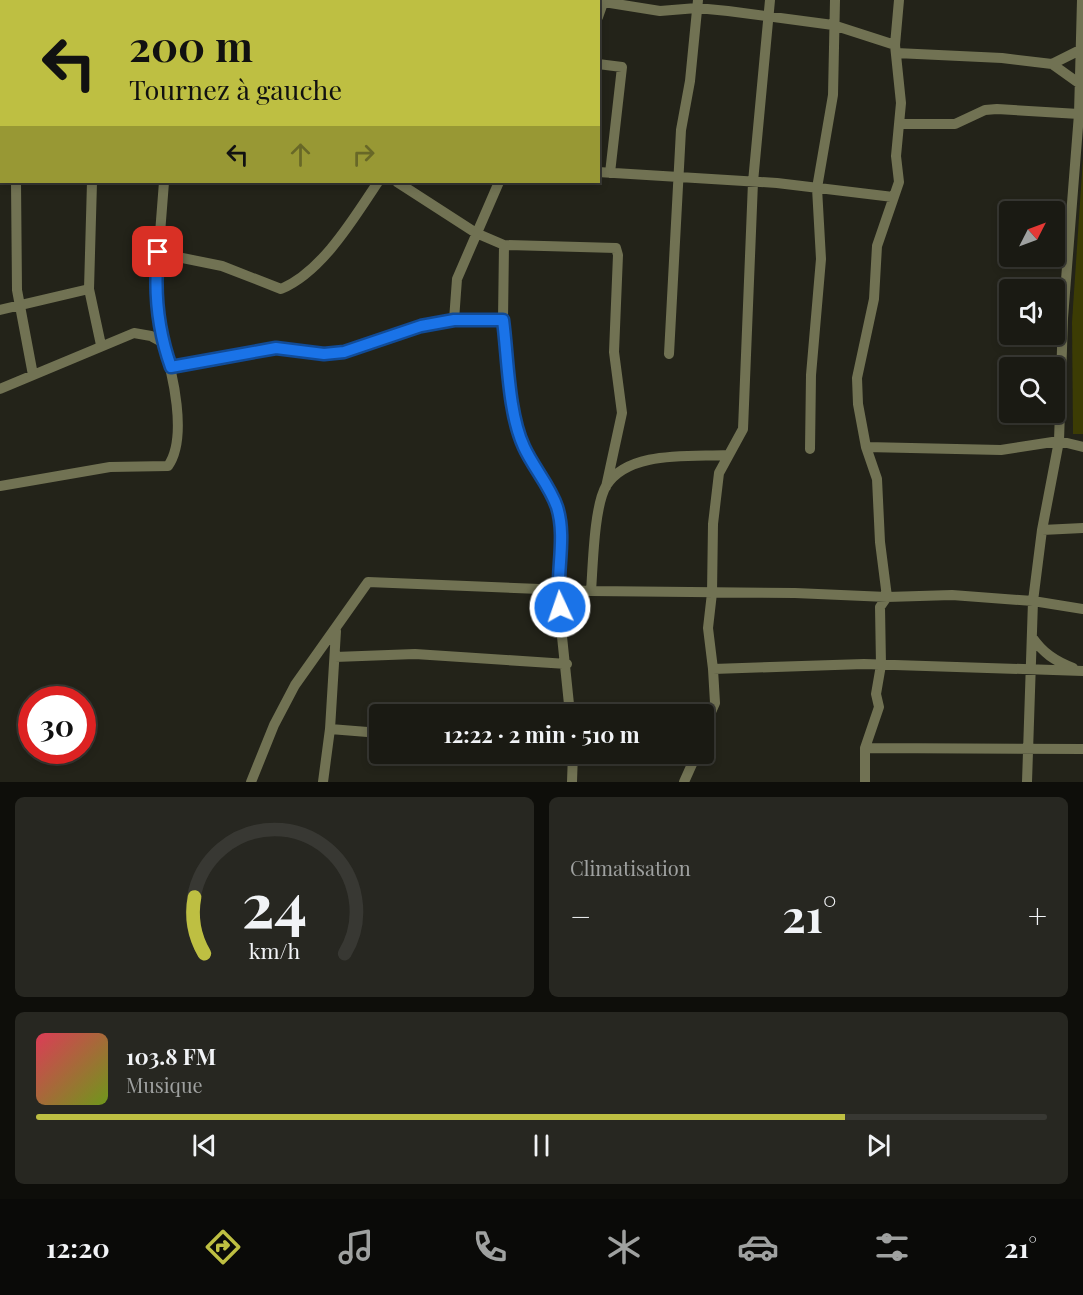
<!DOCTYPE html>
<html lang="fr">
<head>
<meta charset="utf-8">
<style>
  :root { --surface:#1a1a13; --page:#272721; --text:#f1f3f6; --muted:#9fa1a0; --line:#383833; --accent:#bebf42 }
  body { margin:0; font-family:"Playfair Display",serif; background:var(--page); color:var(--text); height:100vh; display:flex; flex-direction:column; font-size:22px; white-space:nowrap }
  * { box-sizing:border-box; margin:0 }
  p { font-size:20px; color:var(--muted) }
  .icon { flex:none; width:33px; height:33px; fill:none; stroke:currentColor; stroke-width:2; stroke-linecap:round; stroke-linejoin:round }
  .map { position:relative; height:782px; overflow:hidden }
  .side { display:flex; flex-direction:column; gap:15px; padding:15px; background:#0e0e0a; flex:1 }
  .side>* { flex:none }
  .top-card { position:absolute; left:0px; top:0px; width:600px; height:183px; box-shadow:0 3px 9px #0003,0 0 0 2px var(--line); background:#bebf42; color:#111; overflow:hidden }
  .needle { width:39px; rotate:48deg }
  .fabs { position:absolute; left:999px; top:201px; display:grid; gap:12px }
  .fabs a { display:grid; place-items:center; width:66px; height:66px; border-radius:6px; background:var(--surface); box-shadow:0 3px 9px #0003,0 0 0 2px var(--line); font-size:30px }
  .speed { position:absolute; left:18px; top:686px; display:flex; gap:12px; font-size:30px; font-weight:700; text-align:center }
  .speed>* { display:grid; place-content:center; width:78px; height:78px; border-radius:50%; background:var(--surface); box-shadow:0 3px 9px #0003,0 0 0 2px var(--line); line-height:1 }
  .speed .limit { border:9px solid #d22; background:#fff; color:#111 }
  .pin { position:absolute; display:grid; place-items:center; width:51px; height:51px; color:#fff; margin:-26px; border-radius:12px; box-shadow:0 3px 9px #0006 }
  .me { position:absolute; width:66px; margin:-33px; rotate:357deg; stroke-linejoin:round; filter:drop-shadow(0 0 4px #0008) }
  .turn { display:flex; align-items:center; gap:21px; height:126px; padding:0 30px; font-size:27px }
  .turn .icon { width:78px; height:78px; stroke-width:2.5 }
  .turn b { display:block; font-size:42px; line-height:51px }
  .lanes { display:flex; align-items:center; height:57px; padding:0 30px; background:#0003; justify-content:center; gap:30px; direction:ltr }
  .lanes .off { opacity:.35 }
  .big { font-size:45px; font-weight:700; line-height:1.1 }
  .side .card { flex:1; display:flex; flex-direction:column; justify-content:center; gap:9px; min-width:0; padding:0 21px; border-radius:9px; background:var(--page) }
  .side .dial { align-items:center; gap:0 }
  .dial svg { height:156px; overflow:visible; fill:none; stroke:var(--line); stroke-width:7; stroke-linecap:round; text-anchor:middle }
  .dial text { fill:var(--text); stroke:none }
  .song { display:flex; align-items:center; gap:18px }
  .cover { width:72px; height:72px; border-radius:9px; background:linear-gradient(135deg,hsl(350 70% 55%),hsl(80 70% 35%)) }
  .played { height:6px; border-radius:3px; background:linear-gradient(90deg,var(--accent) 80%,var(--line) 80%) }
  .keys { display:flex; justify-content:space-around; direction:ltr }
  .heat { display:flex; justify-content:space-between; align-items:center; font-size:33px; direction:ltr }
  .side .tiles { flex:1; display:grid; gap:15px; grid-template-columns:1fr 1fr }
  .card:last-child { grid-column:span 2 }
  .trip { position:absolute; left:369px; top:704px; width:345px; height:60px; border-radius:6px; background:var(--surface); box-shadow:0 3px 9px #0003,0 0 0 2px var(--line); font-weight:700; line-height:60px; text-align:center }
  .tabs { display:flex; height:96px; justify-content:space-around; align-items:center; background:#0a0a08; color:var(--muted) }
  .tabs .icon { width:42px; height:42px }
  .tabs .active { color:var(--accent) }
  .tabs b { font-size:27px; color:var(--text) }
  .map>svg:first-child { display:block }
</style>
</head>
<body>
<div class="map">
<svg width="1083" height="782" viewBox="0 0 1083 782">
  <rect width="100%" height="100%" fill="#232319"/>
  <path fill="#3c3c04" d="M1083 158V434H1073L1072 322Z"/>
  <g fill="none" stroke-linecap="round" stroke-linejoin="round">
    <path stroke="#717253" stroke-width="10" d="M31 0V2
      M340 0 344 2
      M363 0V2
      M460 0V2
      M770 0 753 182 743 429 719 473 713 524 712 593 708 628 713 669 864 664 1083 671
      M103 2 104 0
      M167 2V0
      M229 2V0
      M535 2 537 0
      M556 2 557 0
      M604 2 660 11 697 8 728 11 833 25 895 45
      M598 17 604 0
      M896 53 1002 58 1052 64 1080 84
      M598 64 622 67 610 173
      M1052 64 1080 50
      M0 111H2
      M899 124H955L985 110 997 109 1079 114
      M598 172 777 183 893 197
      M16 182 17 290 33 375
      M92 182 89 289 101 345
      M397 182 476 233 504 245 503 320 514 410 523 445 557 505 562 528 557 588 570 714
      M504 245 616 248 618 255 614 352 622 413 606 487
      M158 253 222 266 281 289C322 272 354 218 378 182
      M0 310 89 289
      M454 320 457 279 499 182
      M669 354 681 130 690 81 698 0
      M171 367 276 348 324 354 344 352 421 326 454 320H503
      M0 389 134 333 151 336 162 342 156 285 164 182
      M866 447 1001 450 1059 441 1083 447
      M810 449 811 375 821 259 817 188 833 95 835 0
      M0 486 110 467 168 466C188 438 173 372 162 342
      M1042 530 1083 528
      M591 591C593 565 594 507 606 486 628 450 691 457 727 455
      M1032 637C1043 653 1055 661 1073 668
      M335 657 415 654 567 664
      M704 728 715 703 713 669
      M330 729 380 733
      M865 748 1083 749
      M251 782 274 725 295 685 368 582 591 591 795 593 887 597 952 595 1033 601 1083 609
      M323 782 330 729 336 631
      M572 782 573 753
      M684 782 697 753
      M865 782V748L879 707 876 694 881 665 880 607 887 597 880 542 877 479 866 447 858 404 857 378 874 299 877 246 899 182 896 156 901 103 895 45 899 0
      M1027 782 1033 601 1042 530 1059 441 1063 318 1079 114 1082 0"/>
  </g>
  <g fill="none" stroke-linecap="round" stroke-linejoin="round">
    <defs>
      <path id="route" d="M158 252C154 291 158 331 171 367L276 348 324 354 344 352 421 326 454 320H503C508 358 508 413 524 447 533 467 550 486 557 507 567 539 555 574 560 607"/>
    </defs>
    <use href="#route" stroke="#114b97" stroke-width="15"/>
    <use href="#route" stroke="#1a73e8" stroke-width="10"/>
  </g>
</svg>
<div class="fabs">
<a><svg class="needle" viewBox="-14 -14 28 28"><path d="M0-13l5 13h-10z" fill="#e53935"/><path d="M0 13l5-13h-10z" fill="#9fa1a0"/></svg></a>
<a><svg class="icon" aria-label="sound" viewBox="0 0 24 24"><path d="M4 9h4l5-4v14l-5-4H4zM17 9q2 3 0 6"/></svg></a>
<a><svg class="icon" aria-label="search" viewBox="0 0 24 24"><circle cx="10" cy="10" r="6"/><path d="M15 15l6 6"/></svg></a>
</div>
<div class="speed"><div class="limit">30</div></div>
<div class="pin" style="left:158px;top:252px;background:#d93025"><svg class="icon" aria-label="arrive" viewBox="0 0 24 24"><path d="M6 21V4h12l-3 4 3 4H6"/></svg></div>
<svg class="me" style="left:560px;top:607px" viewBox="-20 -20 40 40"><circle r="17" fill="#1a73e8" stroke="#fff" stroke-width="3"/><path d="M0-11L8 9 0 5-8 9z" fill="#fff"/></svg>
<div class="trip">12:22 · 2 min · 510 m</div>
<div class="top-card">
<div class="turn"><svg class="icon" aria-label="left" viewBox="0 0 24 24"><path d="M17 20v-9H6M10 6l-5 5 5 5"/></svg><div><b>200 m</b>Tournez à gauche</div></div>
<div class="lanes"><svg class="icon" aria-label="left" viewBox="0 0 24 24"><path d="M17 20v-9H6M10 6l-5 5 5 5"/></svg><svg class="icon off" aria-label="ahead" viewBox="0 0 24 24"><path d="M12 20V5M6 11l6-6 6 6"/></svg><svg class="icon off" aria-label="right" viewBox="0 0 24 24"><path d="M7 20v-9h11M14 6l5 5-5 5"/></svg></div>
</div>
</div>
<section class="side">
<div class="tiles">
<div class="card dial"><svg viewBox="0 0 100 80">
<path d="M14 69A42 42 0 1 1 86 69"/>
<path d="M14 69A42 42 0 0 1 9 40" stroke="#bebf42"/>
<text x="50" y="56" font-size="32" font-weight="700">24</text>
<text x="50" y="72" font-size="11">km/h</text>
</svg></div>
<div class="card"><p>Climatisation</p>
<div class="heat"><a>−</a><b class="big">21°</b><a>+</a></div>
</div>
<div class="card">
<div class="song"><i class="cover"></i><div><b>103.8 FM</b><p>Musique</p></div></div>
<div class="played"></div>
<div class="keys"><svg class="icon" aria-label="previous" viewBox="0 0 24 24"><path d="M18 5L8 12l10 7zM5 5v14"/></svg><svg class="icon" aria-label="pause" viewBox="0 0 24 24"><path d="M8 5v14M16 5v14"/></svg><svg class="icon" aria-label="next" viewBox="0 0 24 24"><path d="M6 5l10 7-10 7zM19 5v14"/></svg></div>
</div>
</div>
</section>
<nav class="tabs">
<b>12:20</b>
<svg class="icon active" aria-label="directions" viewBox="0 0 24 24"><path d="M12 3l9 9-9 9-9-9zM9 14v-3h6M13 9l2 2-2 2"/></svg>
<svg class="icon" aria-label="music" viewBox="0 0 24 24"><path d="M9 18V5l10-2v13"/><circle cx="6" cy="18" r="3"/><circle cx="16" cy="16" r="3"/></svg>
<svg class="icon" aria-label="phone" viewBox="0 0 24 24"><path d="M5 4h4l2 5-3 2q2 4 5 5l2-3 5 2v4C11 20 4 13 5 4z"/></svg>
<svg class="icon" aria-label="climate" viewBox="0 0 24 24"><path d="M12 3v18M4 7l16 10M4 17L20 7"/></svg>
<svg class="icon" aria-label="car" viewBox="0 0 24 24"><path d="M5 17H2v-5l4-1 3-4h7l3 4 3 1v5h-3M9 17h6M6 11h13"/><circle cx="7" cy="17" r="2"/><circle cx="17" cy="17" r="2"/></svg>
<svg class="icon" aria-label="filters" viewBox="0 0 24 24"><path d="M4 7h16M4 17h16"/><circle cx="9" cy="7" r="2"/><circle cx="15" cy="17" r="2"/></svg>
<b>21°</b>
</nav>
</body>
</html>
